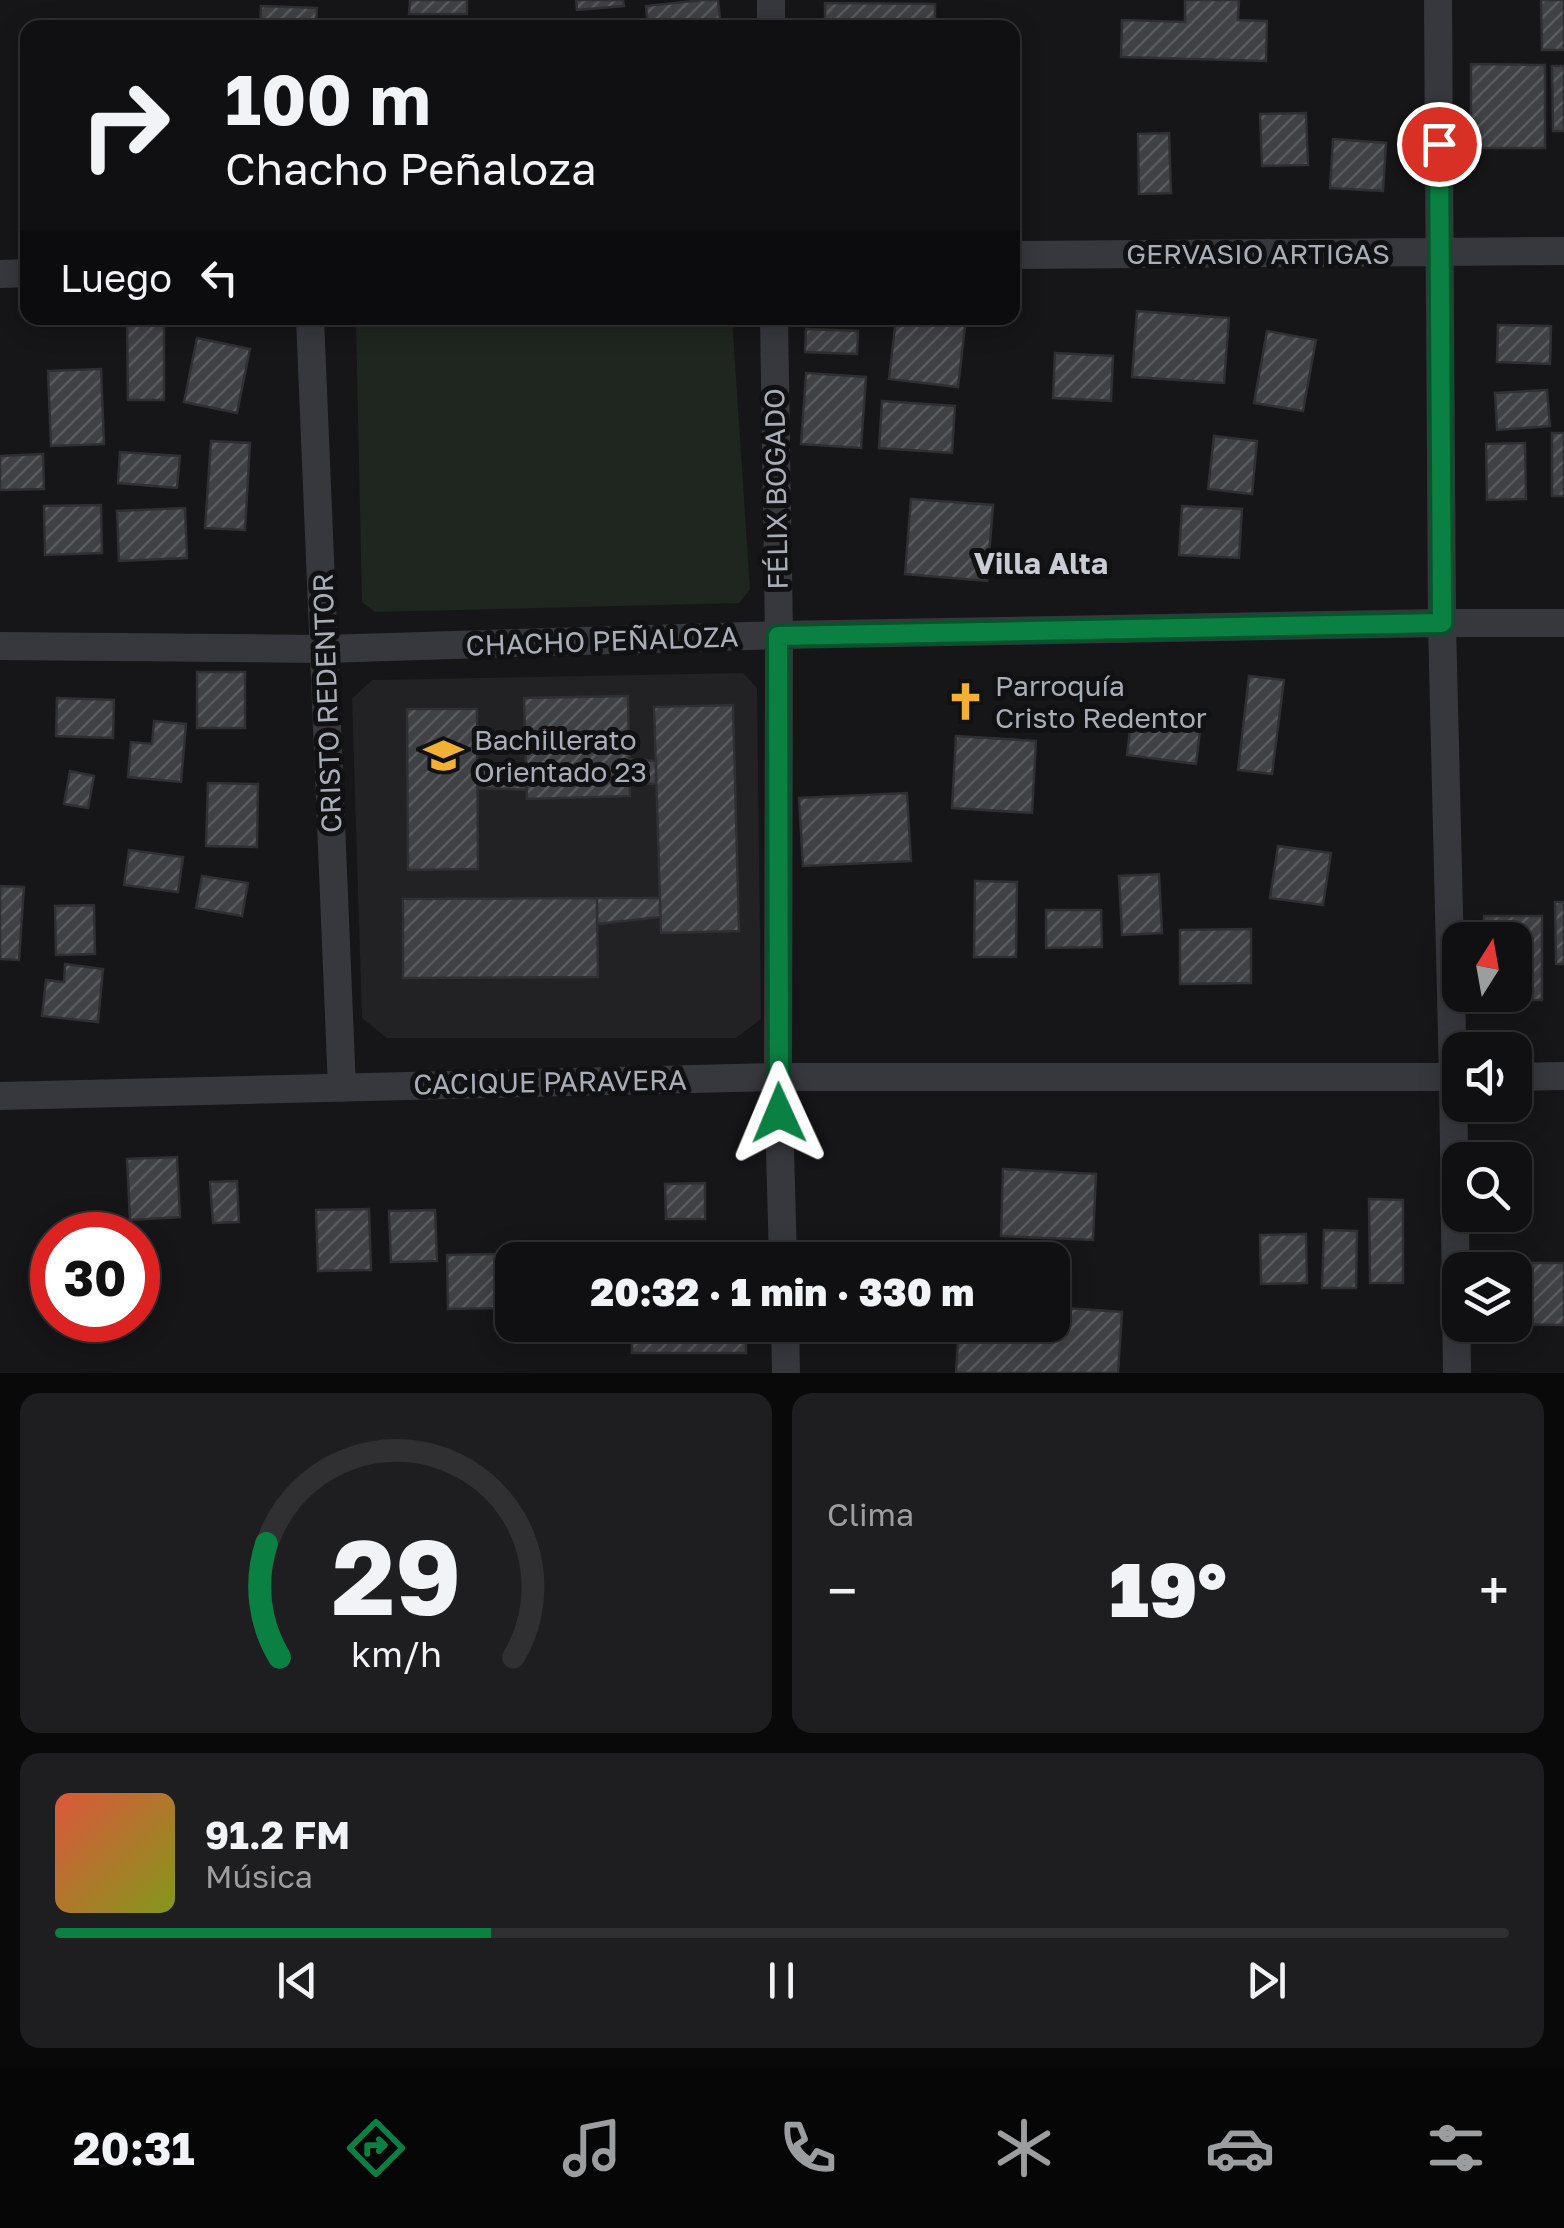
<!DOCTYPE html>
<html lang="es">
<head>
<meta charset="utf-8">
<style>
  :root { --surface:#101012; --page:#1e1e20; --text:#f1f3f6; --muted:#9c9d9f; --line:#303032; --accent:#0b8043 }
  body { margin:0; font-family:"Golos Text",sans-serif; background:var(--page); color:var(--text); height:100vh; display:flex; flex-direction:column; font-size:38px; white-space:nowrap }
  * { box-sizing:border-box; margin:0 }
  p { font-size:32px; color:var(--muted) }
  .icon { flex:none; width:55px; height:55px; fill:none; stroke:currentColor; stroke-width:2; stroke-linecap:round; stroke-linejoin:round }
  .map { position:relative; height:1373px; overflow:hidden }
  .panel { display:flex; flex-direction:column; gap:20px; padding:20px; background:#09090a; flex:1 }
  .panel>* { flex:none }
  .banner { position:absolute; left:20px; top:20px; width:1000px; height:305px; border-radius:20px; box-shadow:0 5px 25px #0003,0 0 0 2px var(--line); background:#101012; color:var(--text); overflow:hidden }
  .needle { width:65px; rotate:11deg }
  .controls { position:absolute; left:1442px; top:922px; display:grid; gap:20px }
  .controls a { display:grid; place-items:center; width:90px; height:90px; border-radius:20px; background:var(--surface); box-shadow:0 5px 25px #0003,0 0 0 2px var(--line); font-size:50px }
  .speed { position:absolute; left:30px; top:1212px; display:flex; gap:20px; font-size:50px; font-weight:700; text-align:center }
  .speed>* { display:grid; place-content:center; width:130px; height:130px; border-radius:50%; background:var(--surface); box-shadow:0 5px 25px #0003,0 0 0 2px var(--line); line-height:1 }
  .speed .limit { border:15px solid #d22; background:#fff; color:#111 }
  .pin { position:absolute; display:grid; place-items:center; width:85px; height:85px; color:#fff; margin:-42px; border:5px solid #fff; border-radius:50%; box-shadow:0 2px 10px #0007 }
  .me { position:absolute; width:110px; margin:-55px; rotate:359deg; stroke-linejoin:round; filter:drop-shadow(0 0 8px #0008) }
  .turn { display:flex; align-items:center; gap:35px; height:210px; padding:0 40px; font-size:45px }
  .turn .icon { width:130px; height:130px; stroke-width:2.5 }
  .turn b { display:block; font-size:70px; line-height:85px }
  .then { display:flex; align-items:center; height:95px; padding:0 40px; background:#0003; gap:20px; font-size:38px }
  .big { font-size:75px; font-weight:800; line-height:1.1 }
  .panel .widget { flex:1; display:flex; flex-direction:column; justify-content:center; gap:15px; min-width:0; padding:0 35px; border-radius:20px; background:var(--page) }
  .panel .dial { align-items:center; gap:0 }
  .dial svg { height:260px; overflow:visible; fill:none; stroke:var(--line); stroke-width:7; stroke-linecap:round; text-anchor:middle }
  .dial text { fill:var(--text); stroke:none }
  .song { display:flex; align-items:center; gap:30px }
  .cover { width:120px; height:120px; border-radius:15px; background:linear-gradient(135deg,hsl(10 70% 55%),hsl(70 70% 35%)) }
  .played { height:10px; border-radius:5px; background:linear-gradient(90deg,var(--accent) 30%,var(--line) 30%) }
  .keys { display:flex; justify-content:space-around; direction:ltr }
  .heat { display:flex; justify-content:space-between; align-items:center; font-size:55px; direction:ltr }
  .panel .tiles { flex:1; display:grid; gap:20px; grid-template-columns:1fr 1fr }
  .widget:last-child { grid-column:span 2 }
  .trip { position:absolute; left:495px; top:1242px; width:575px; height:100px; border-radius:20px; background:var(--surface); box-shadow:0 5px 25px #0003,0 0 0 2px var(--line); font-weight:800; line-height:100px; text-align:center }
  .tabs { display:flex; height:160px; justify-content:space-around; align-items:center; background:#060607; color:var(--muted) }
  .tabs .icon { width:70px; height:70px }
  .tabs .active { color:var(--accent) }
  .tabs b { font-size:45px; color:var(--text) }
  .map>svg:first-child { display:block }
</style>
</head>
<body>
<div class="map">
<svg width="1564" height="1373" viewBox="0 0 1564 1373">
  <defs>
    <pattern id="building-hatch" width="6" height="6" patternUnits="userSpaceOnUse" patternTransform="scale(2.5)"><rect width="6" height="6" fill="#404145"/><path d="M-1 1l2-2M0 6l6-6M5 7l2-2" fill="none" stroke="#595a5e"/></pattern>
  </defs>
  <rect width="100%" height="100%" fill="#161618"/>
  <path fill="#222225" d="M743 673 757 688 761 1019 736 1038H387L362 1018 352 699 372 680Z"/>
  <path fill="#1e261f" d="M362 318H732L750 589 739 603 375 612 362 602 356 324Z"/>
  <path fill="url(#building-hatch)" stroke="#303034" stroke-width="2.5" d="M410 0H467V14H409Z
    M576 0H623L624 6 577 10Z
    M703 0H718L721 28H648L646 6Z
    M1185 0H1239L1238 20 1267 21 1266 61 1121 57 1122 20 1185 22Z
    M1541 0H1564V50H1542Z
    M825 3 935 4V28H825Z
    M261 6 317 8 316 28H260Z
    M1471 64 1545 65V148H1471Z
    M1552 66H1564V131H1553Z
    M1306 113 1308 165 1262 166 1260 114Z
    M1169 133 1171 193 1139 194 1138 134Z
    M1333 139 1386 143 1383 191 1330 188Z
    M1137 311 1229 318 1224 383 1132 377Z
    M127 318H164V400H128Z
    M896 318H966L958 387 889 379Z
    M1498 325 1551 326 1550 364 1497 362Z
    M806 329 858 331 857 354 805 352Z
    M1267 331 1316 340 1303 411 1254 403Z
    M197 338 250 349 237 413 184 402Z
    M1055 353 1113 356 1111 401 1053 398Z
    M101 369 104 444 51 446 48 371Z
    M806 373 866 377 861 448 801 444Z
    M1547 390 1550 426 1497 430 1495 393Z
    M882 401 955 406 952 453 879 448Z
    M1552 433H1564V496H1552Z
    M1214 436 1257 441 1252 494 1208 489Z
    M211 441 250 443 245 530 205 528Z
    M1525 443 1526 499 1487 500 1486 444Z
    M120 452 180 456 177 488 118 483Z
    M43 454 44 489 0 490V456Z
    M911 499 993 505 987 581 905 574Z
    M101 505 102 553 45 555 44 506Z
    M1182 506 1242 509 1239 558 1179 555Z
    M185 508 187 558 119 561 117 511Z
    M197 672H245V728H197Z
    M1249 676 1284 680 1272 774 1238 770Z
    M628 696 630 796 527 799 524 698Z
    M57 698 114 700 113 738 56 736Z
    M733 705 739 931 661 933 654 707Z
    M407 709H477L478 869 408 870Z
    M1132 714 1201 723 1196 764 1127 755Z
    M154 721 186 724 181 782 128 777 131 742 152 744Z
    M956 736 1036 741 1032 813 952 808Z
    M629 759 656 761V784L630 783Z
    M527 763V790L478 788V764Z
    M70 771 94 776 88 808 64 804Z
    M208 783 258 784 257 847 206 846Z
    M907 793 911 861 803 866 799 798Z
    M1278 846 1331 853 1323 905 1270 898Z
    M129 850 183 857 178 892 124 885Z
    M1159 874 1162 933 1122 935 1119 876Z
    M202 876 248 883 242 916 196 908Z
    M975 881 1017 882 1016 957H974Z
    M0 886 24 887 19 960 0 959Z
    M597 898H660V917L597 924Z
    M597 898 598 977 403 978V899Z
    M1555 902H1564V964H1556Z
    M94 905 95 954 56 955 55 906Z
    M1046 910H1101L1102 947 1046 948Z
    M1484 916H1542V1000H1484V995H1515V940H1484Z
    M1251 929V983L1180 984V930Z
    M65 964 103 969 98 1022 42 1016 46 980 64 982Z
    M177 1157 180 1217 130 1220 127 1159Z
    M1003 1169 1096 1174 1093 1240 1001 1236Z
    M237 1181 239 1222 213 1223 210 1182Z
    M705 1183V1219H666L665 1184Z
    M1369 1199 1403 1200V1283H1370Z
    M369 1209 371 1270 318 1271 316 1210Z
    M435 1210 437 1261 391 1262 389 1211Z
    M1324 1230 1357 1231 1356 1288H1322Z
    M1306 1234 1307 1283 1261 1284 1260 1235Z
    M497 1254 498 1308 448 1309 447 1255Z
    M1507 1263H1564V1325L1515 1324V1270H1507Z
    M1052 1307 1122 1312 1118 1373H956L959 1325H1052Z
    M632 1325H746V1353H632Z
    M845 1325H941V1338L844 1335Z"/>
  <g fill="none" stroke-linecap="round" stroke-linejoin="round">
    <path stroke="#37383d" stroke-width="28" d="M771 0V28
      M1438 0 1442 623 1453 1077 1457 1373
      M1012 255 1564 251
      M0 274 28 273
      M310 318 342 1088
      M774 318 779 635 778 1077 783 1260
      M0 646 325 649 779 635 1442 623H1564
      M1515 1077 1564 1076
      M0 1096 778 1077H1460
      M785 1325 786 1373"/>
  </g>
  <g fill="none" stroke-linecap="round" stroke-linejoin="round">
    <defs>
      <path id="route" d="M779 1113 778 636 1442 623 1439 144"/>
    </defs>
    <use href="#route" stroke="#07532c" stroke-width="25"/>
    <use href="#route" stroke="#0b8043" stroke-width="18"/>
  </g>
  <defs>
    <symbol id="church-bare" viewBox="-9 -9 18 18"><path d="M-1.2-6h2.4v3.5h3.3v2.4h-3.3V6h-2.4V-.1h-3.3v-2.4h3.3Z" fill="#f2b134" stroke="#111113" stroke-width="2.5" paint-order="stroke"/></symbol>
    <symbol id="school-bare" viewBox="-9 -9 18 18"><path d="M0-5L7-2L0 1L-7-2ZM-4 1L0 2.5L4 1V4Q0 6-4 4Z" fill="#f2b134" stroke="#111113" stroke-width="2.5" paint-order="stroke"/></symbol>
  </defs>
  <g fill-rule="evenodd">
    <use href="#church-bare" x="938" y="674" width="55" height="55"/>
    <use href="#school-bare" x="416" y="728" width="55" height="55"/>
  </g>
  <g text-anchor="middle" stroke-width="10" stroke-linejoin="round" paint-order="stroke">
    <g font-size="28" fill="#a8adb8" stroke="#111113">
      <text x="1258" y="264">GERVASIO ARTIGAS</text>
      <text transform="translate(776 489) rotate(-91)" y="10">FÉLIX BOGADO</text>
      <text transform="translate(602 641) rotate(-2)" y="10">CHACHO PEÑALOZA</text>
      <text transform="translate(327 703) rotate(-92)" y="10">CRISTO REDENTOR</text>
      <text transform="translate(550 1082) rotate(-1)" y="10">CACIQUE PARAVERA</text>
    </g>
    <g font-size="28" fill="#a8adb8" stroke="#111113" text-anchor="start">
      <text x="995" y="696">Parroquía<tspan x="995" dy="32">Cristo Redentor</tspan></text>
      <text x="474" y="750">Bachillerato<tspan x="474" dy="32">Orientado 23</tspan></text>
    </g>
    <g font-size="30" font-weight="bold" fill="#c9ccd4" stroke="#111113">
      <text x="1041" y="574">Villa Alta</text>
    </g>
  </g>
</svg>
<div class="controls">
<a><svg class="needle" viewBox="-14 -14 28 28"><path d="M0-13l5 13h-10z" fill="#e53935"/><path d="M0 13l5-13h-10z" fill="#9c9d9f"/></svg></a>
<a><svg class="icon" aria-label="sound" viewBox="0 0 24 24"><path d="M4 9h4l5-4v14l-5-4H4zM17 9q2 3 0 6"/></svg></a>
<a><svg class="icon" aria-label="search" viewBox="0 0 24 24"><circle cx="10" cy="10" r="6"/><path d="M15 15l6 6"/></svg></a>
<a><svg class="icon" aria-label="layers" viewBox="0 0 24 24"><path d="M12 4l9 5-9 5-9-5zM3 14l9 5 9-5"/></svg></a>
</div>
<div class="speed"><div class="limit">30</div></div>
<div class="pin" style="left:1439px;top:144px;background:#d93025"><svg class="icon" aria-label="arrive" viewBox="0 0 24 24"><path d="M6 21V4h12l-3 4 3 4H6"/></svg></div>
<svg class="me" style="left:779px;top:1113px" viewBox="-20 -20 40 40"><path d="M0-17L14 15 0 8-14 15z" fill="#0b8043" stroke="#fff" stroke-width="4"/></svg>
<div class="trip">20:32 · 1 min · 330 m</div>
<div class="banner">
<div class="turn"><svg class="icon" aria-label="right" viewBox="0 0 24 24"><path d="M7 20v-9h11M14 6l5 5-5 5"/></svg><div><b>100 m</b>Chacho Peñaloza</div></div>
<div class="then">Luego<svg class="icon" aria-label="left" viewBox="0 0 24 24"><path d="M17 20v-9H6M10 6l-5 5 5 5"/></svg></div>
</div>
</div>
<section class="panel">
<div class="tiles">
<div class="widget dial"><svg viewBox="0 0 100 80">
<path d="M14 69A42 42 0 1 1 86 69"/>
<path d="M14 69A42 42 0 0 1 10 34" stroke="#0b8043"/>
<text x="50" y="56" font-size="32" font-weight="700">29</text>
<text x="50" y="72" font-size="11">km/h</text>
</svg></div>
<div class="widget"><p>Clima</p>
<div class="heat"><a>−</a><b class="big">19°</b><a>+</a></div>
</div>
<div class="widget">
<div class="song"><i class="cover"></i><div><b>91.2 FM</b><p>Música</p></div></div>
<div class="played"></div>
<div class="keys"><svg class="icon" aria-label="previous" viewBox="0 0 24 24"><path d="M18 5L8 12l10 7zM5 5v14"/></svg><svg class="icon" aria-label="pause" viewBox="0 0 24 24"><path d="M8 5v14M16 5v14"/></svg><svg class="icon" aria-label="next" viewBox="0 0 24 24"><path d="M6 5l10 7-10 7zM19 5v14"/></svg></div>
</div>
</div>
</section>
<nav class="tabs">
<b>20:31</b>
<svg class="icon active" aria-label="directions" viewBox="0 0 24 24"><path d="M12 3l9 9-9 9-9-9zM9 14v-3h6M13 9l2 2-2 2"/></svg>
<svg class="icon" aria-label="music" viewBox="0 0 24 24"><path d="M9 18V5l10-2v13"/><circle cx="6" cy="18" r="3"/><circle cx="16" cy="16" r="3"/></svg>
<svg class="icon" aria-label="phone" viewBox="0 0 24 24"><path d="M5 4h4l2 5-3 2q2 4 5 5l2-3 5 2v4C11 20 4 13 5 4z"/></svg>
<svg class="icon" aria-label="climate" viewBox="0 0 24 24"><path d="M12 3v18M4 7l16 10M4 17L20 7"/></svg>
<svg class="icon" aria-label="car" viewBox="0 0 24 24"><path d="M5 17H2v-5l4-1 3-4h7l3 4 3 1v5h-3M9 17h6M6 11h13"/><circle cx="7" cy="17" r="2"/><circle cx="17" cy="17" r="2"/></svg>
<svg class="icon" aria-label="filters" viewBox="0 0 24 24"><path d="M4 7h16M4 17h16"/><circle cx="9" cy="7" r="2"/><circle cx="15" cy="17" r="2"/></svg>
</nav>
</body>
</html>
